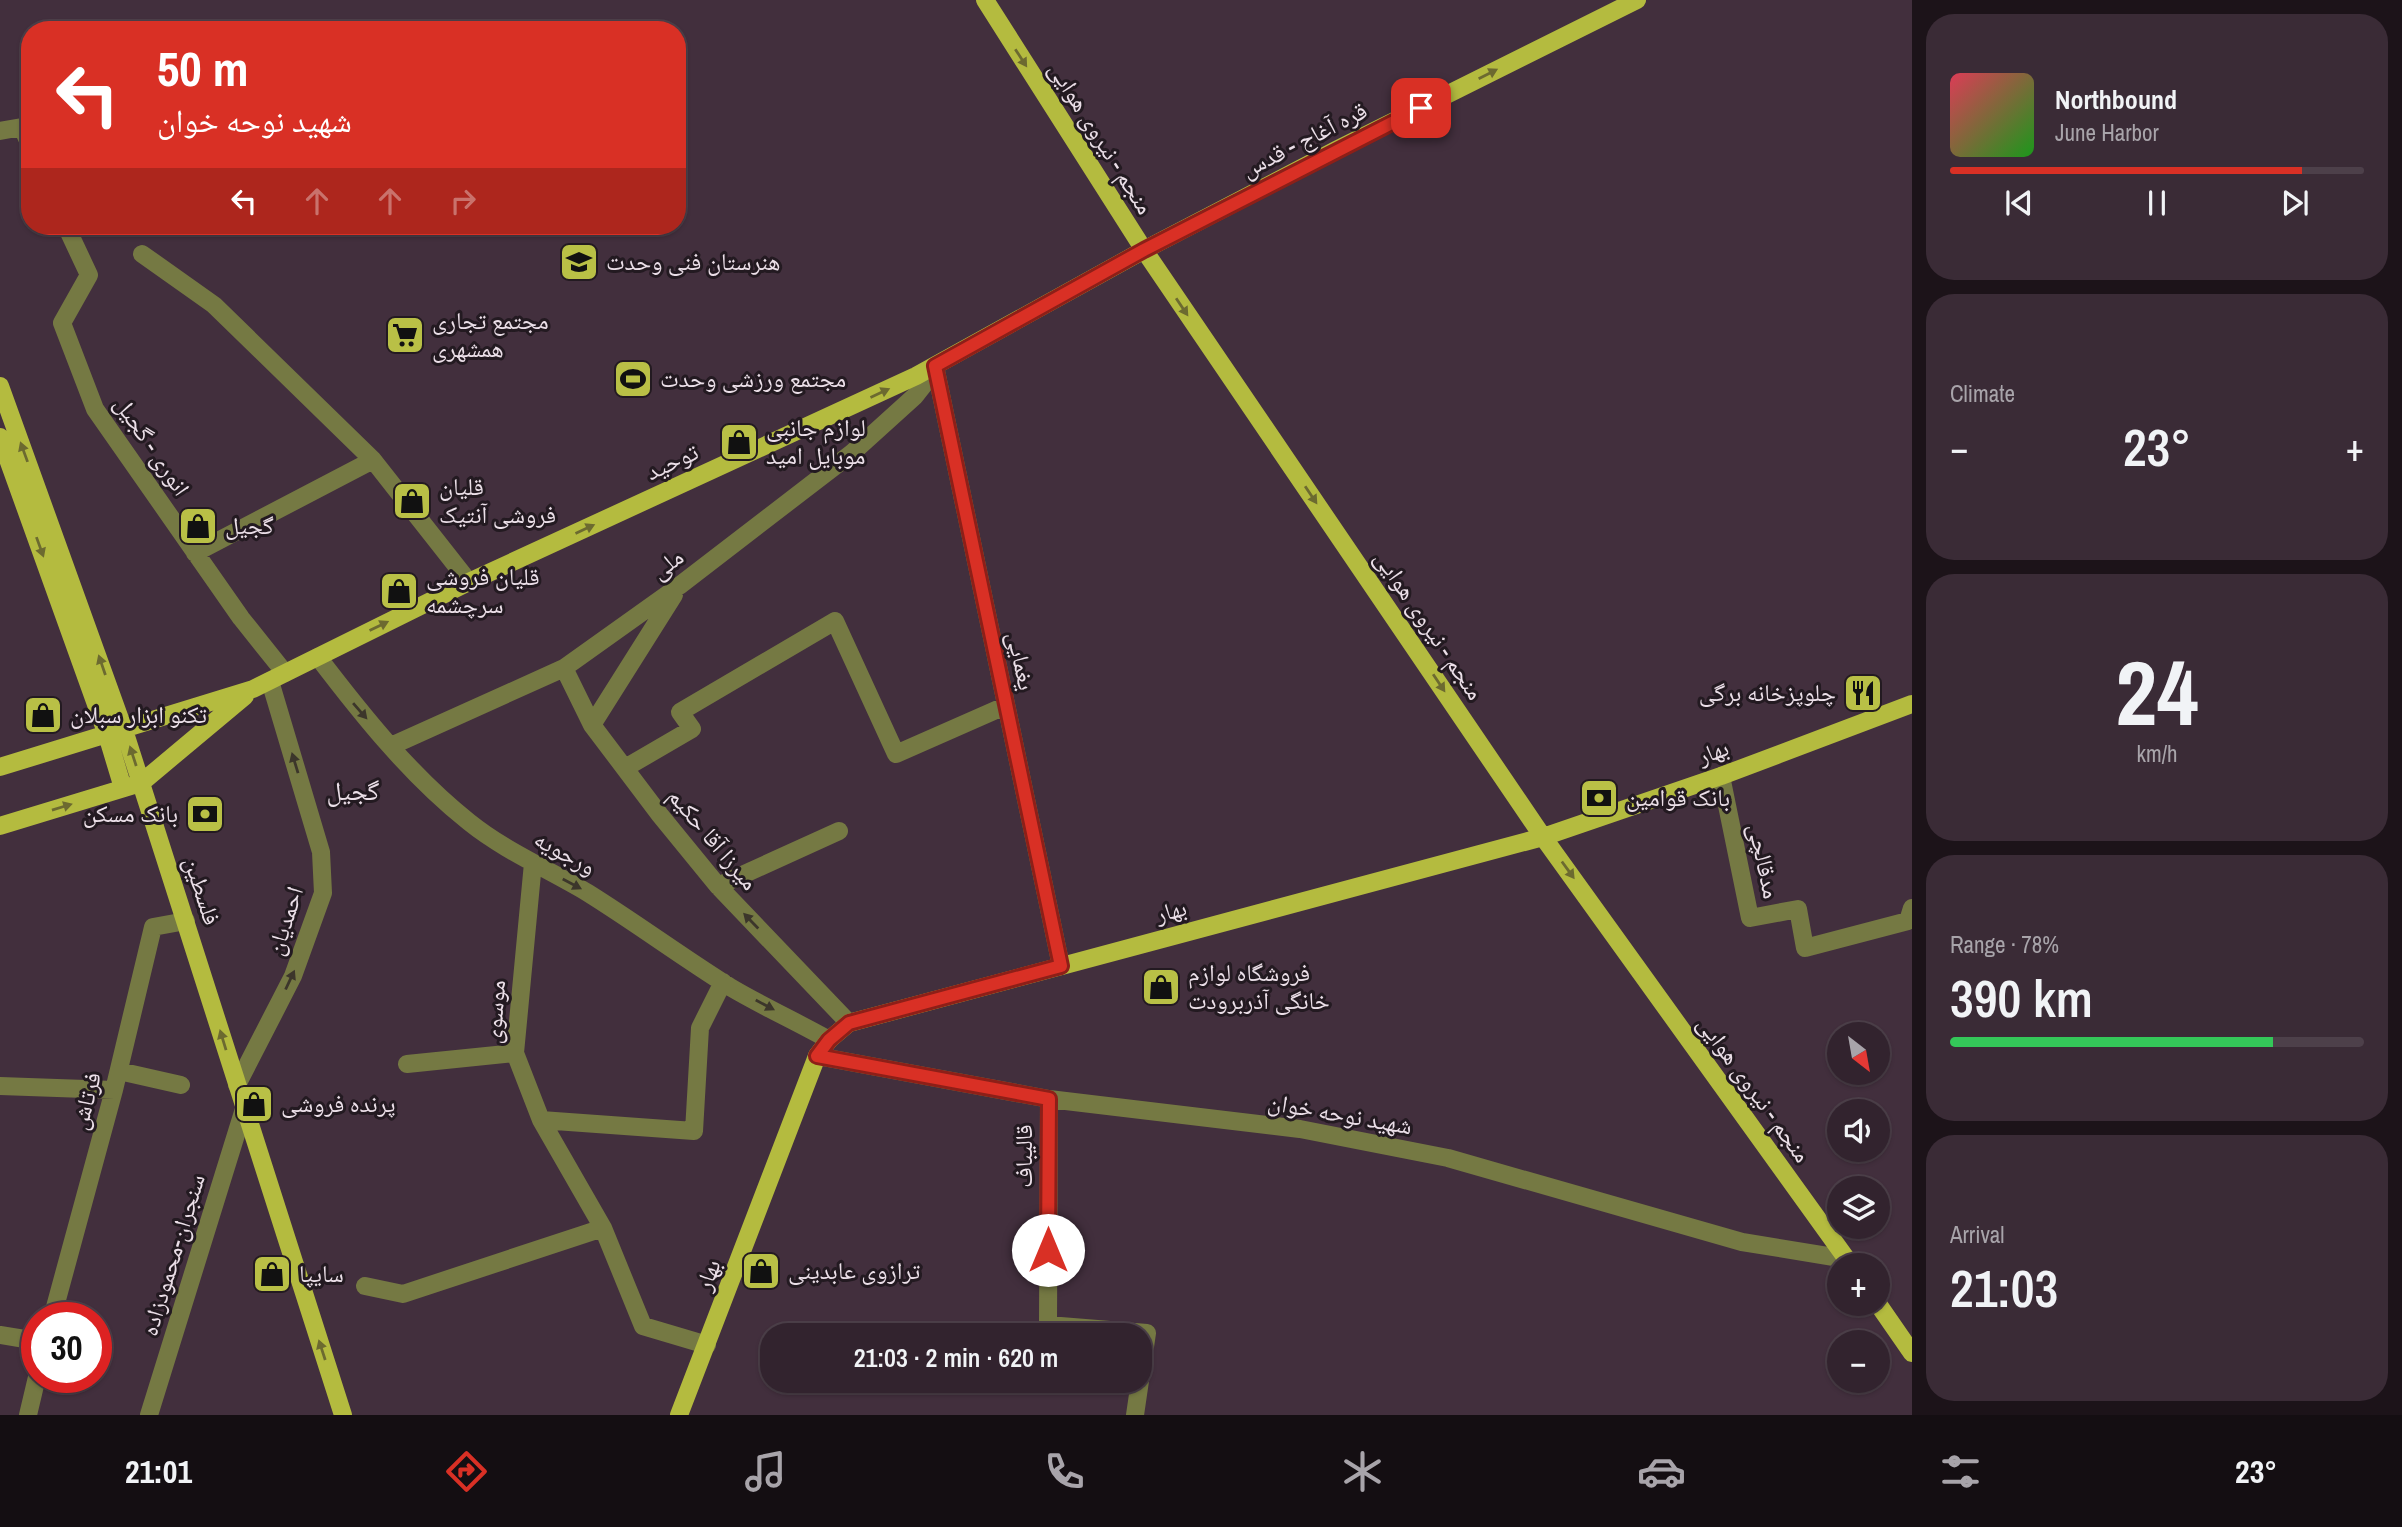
<!DOCTYPE html>
<html lang="en">
<head>
<meta charset="utf-8">
<style>
  :root { --surface:#32232e; --page:#3a2b36; --text:#f1f3f6; --muted:#a8a4aa; --line:#4d404a; --accent:#d93025 }
  body { margin:0; font-family:"Archivo Narrow","Noto Naskh Arabic",sans-serif; background:var(--page); color:var(--text); height:100vh; display:flex; flex-direction:column; font-size:26px; white-space:nowrap }
  * { box-sizing:border-box; margin:0 }
  p { font-size:23px; color:var(--muted) }
  .icon { flex:none; width:38px; height:38px; fill:none; stroke:currentColor; stroke-width:2; stroke-linecap:round; stroke-linejoin:round }
  .map { position:relative; flex:1; overflow:hidden }
  .panel { display:flex; flex-direction:column; gap:14px; padding:14px; background:#1c1319; width:490px }
  .panel>* { flex:none }
  .hud { position:absolute; left:21px; top:21px; width:665px; height:214px; border-radius:28px; box-shadow:0 2px 5px #0004,0 0 0 2px var(--line); background:#d93025; color:#fff; overflow:hidden }
  .needle { width:46px; rotate:149deg }
  .tools { position:absolute; left:1827px; top:1022px; display:grid; gap:14px }
  .tools a { display:grid; place-items:center; width:63px; height:63px; border-radius:50%; background:var(--surface); box-shadow:0 2px 5px #0004,0 0 0 2px var(--line); font-size:35px }
  .speed { position:absolute; left:21px; top:1302px; display:flex; gap:14px; font-size:35px; font-weight:700; text-align:center }
  .speed>* { display:grid; place-content:center; width:91px; height:91px; border-radius:50%; background:var(--surface); box-shadow:0 2px 5px #0004,0 0 0 2px var(--line); line-height:1 }
  .speed .limit { border:10px solid #d22; background:#fff; color:#111 }
  .pin { position:absolute; display:grid; place-items:center; width:60px; height:60px; color:#fff; margin:-30px; border-radius:14px; box-shadow:0 4px 10px #0006 }
  .me { position:absolute; width:77px; margin:-38px; rotate:0deg; stroke-linejoin:round; filter:drop-shadow(0 0 5px #0008) }
  .turn { display:flex; align-items:center; gap:24px; height:147px; padding:0 21px; font-size:32px }
  .turn .icon { width:91px; height:91px; stroke-width:2.5 }
  .turn b { display:block; font-size:49px; line-height:60px }
  .lanes { display:flex; align-items:center; height:66px; padding:0 21px; background:#0003; justify-content:center; gap:35px; direction:ltr }
  .lanes .off { opacity:.35 }
  .big { font-size:52px; font-weight:600; line-height:1.1 }
  .panel .card { flex:1; display:flex; flex-direction:column; justify-content:center; gap:10px; min-width:0; padding:0 24px; border-radius:28px; background:var(--page) }
  .panel .dial { align-items:center; gap:0 }
  .dial b { font-size:91px; line-height:1 }
  .song { display:flex; align-items:center; gap:21px }
  .cover { width:84px; height:84px; border-radius:10px; background:linear-gradient(135deg,hsl(350 70% 55%),hsl(120 70% 35%)) }
  .played { height:7px; border-radius:4px; background:linear-gradient(90deg,var(--accent) 85%,var(--line) 85%) }
  .keys { display:flex; justify-content:space-around; direction:ltr }
  .heat { display:flex; justify-content:space-between; align-items:center; font-size:38px; direction:ltr }
  .charge { height:10px; border-radius:5px; background:linear-gradient(90deg,#34c759 78%,var(--line) 0) }
  .trip { position:absolute; left:760px; top:1323px; width:392px; height:70px; border-radius:28px; background:var(--surface); box-shadow:0 2px 5px #0004,0 0 0 2px var(--line); font-weight:600; line-height:70px; text-align:center }
  .dock { display:flex; height:112px; justify-content:space-around; align-items:center; background:#140e12; color:var(--muted) }
  .dock .icon { width:49px; height:49px }
  .dock .on { color:var(--accent) }
  .dock b { font-size:32px; color:var(--text) }
  main { display:flex; flex:1; min-height:0 }
  .map>svg:first-child { display:block }
</style>
</head>
<body>
<main>
<div class="map">
<svg width="1912" height="1415" viewBox="0 0 1912 1415">
  <rect width="100%" height="100%" fill="#422f3d"/>
  <g fill="none" stroke-linecap="round" stroke-linejoin="round">
    <path stroke="#757943" stroke-width="18" d="M0 131 22 127 30 145
      M66 226 89 275 62 323 95 409 241 618 285 673
      M142 254 214 305 373 460 469 582
      M935 366 1061 966
      M195 553 373 460
      M318 657C363 716 411 776 469 822 505 851 548 869 588 893 636 923 682 957 730 987 762 1006 797 1022 829 1040
      M564 668 592 725 660 815 718 886 849 1023
      M592 725 674 595
      M391 746 564 668 679 586 852 453 915 396 926 382 935 366
      M625 768 692 729 680 712 835 621 896 754 1005 706
      M1721 776 1750 918 1798 909 1805 948 1908 921 1912 908
      M533 863 515 1053 541 1120 603 1228 643 1326 707 1345
      M718 886 839 831
      M817 1056 1049 1099 1300 1129 1448 1158 1742 1242 1846 1259
      M407 1064 515 1053
      M119 1071 181 1085
      M237 1085 293 976 323 893 321 852 270 681
      M0 1086 114 1090
      M1049 1099 1048 1325 1147 1333 1135 1415
      M541 1120 694 1131 700 1028 723 982
      M365 1286 403 1294 603 1228
      M52 1318 114 1090 153 927 186 921
      M0 1335 37 1341
      M28 1415 37 1377
      M149 1415 244 1109"/>
    <path stroke="#b4bb3f" stroke-width="18" d="M985 0 1144 250 1543 837 1851 1265
      M0 386 124 730 343 1415
      M0 437 107 735 123 788
      M0 767 253 689 469 582 916 376 1144 250 1336 150 1637 0
      M0 826 141 783 245 696
      M1878 1304 1912 1353
      M679 1415 817 1056 829 1040 849 1023 1543 837 1721 776 1912 704"/>
  </g>
  <defs><path id="oneway-solid" d="M-6-.8H1V-3.2L6.5 0L1 3.2V.8H-6Z" transform="scale(1.75)"/></defs>
  <g fill="#6c6a30">
    <use href="#oneway-solid" transform="translate(1021 58) rotate(57)"/>
    <use href="#oneway-solid" transform="translate(1488 74) rotate(-27)"/>
    <use href="#oneway-solid" transform="translate(1182 307) rotate(56)"/>
    <use href="#oneway-solid" transform="translate(880 393) rotate(-25)"/>
    <use href="#oneway-solid" transform="translate(24 452) rotate(-110)"/>
    <use href="#oneway-solid" transform="translate(1311 495) rotate(56)"/>
    <use href="#oneway-solid" transform="translate(585 529) rotate(-25)"/>
    <use href="#oneway-solid" transform="translate(40 547) rotate(70)"/>
    <use href="#oneway-solid" transform="translate(379 626) rotate(-26)"/>
    <use href="#oneway-solid" transform="translate(102 665) rotate(-109)"/>
    <use href="#oneway-solid" transform="translate(1439 683) rotate(56)"/>
    <use href="#oneway-solid" transform="translate(133 756) rotate(-108)"/>
    <use href="#oneway-solid" transform="translate(62 807) rotate(-17)"/>
    <use href="#oneway-solid" transform="translate(1568 870) rotate(54)"/>
    <use href="#oneway-solid" transform="translate(223 1040) rotate(-107)"/>
    <use href="#oneway-solid" transform="translate(322 1350) rotate(-108)"/>
  </g>
  <g fill="#3c362b">
    <use href="#oneway-solid" transform="translate(360 711) rotate(49)"/>
    <use href="#oneway-solid" transform="translate(295 763) rotate(-107)"/>
    <use href="#oneway-solid" transform="translate(572 884) rotate(28)"/>
    <use href="#oneway-solid" transform="translate(751 921) rotate(-134)"/>
    <use href="#oneway-solid" transform="translate(290 980) rotate(-65)"/>
    <use href="#oneway-solid" transform="translate(765 1005) rotate(28)"/>
  </g>
  <g fill="none" stroke-linecap="round" stroke-linejoin="round">
    <defs>
      <path id="route" d="M1048 1250 1049 1099 817 1056 829 1040 849 1023 1061 966 935 366 1144 250 1421 108"/>
    </defs>
    <use href="#route" stroke="#8d1f18" stroke-width="18"/>
    <use href="#route" stroke="#d93025" stroke-width="12"/>
  </g>
  <defs>
    <symbol id="school-square" viewBox="-11 -11 22 22"><rect x="-9" y="-9" width="18" height="18" rx="4" fill="#b9c046" stroke="#231a21"/><path d="M0-5L7-2L0 1L-7-2ZM-4 1L0 2.5L4 1V4Q0 6-4 4Z" fill="#111"/></symbol>
    <symbol id="supermarket-square" viewBox="-11 -11 22 22"><rect x="-9" y="-9" width="18" height="18" rx="4" fill="#b9c046" stroke="#231a21"/><path d="M-6-5.5h2.5l.6 2H6L4.5 2H-2.5L-4.4-4H-6ZM-1.5 3.2a1.3 1.3 0 1 0 .1 0ZM3 3.2a1.3 1.3 0 1 0 .1 0Z" fill="#111"/></symbol>
    <symbol id="stadium-square" viewBox="-11 -11 22 22"><rect x="-9" y="-9" width="18" height="18" rx="4" fill="#b9c046" stroke="#231a21"/><path d="M0-5a6.5 5 0 1 0 0 10a6.5 5 0 1 0 0-10ZM-3.5-1.8h7v3.6h-7Z" fill="#111"/></symbol>
    <symbol id="shop-square" viewBox="-11 -11 22 22"><rect x="-9" y="-9" width="18" height="18" rx="4" fill="#b9c046" stroke="#231a21"/><path d="M-5-2.5h2.3a2.7 3.5 0 0 1 5.4 0H5L5.5 6h-11ZM-1.5-2.5h3a1.5 2.3 0 0 0-3 0Z" fill="#111"/></symbol>
    <symbol id="restaurant-square" viewBox="-11 -11 22 22"><rect x="-9" y="-9" width="18" height="18" rx="4" fill="#b9c046" stroke="#231a21"/><path d="M-5-6h1v4h1v-4h1v4h1v-4h1v5L-1.5 .5V6h-2V.5L-5-1ZM5-6V6H3V1.5H1.5Q1.5-4 5-6Z" fill="#111"/></symbol>
    <symbol id="bank-square" viewBox="-11 -11 22 22"><rect x="-9" y="-9" width="18" height="18" rx="4" fill="#b9c046" stroke="#231a21"/><path d="M-6-4H6V4H-6ZM0-2.3a2.3 2.3 0 1 0 0 4.6a2.3 2.3 0 1 0 0-4.6Z" fill="#111"/></symbol>
  </defs>
  <g fill-rule="evenodd">
    <use href="#school-square" x="557" y="240" width="44" height="44"/>
    <use href="#supermarket-square" x="383" y="313" width="44" height="44"/>
    <use href="#stadium-square" x="611" y="357" width="44" height="44"/>
    <use href="#shop-square" x="717" y="420" width="44" height="44"/>
    <use href="#shop-square" x="390" y="479" width="44" height="44"/>
    <use href="#shop-square" x="176" y="504" width="44" height="44"/>
    <use href="#shop-square" x="377" y="569" width="44" height="44"/>
    <use href="#restaurant-square" x="1841" y="671" width="44" height="44"/>
    <use href="#shop-square" x="21" y="693" width="44" height="44"/>
    <use href="#bank-square" x="1577" y="776" width="44" height="44"/>
    <use href="#bank-square" x="183" y="792" width="44" height="44"/>
    <use href="#shop-square" x="1139" y="965" width="44" height="44"/>
    <use href="#shop-square" x="232" y="1082" width="44" height="44"/>
    <use href="#shop-square" x="739" y="1249" width="44" height="44"/>
    <use href="#shop-square" x="250" y="1252" width="44" height="44"/>
  </g>
  <g text-anchor="middle" stroke-width="6" stroke-linejoin="round" paint-order="stroke">
    <g font-size="24" fill="#ebdfe8" stroke="#231a21">
      <text transform="translate(1101 138) rotate(58)" y="8">منجم - نیروی هوایی</text>
      <text transform="translate(1304 140) rotate(-27)" y="8">قره آغاج - قدس</text>
      <text transform="translate(152 446) rotate(56)" y="8">انوری - گجیل</text>
      <text transform="translate(672 462) rotate(-25)" y="8">توحید</text>
      <text transform="translate(667 564) rotate(-37)" y="8">ملی</text>
      <text transform="translate(1429 625) rotate(56)" y="8">منجم - نیروی هوایی</text>
      <text transform="translate(1021 661) rotate(78)" y="8">یغمایی</text>
      <text transform="translate(1713 752) rotate(-20)" y="8">بهار</text>
      <text transform="translate(713 839) rotate(50)" y="8">میرزا آقا حکیم</text>
      <text transform="translate(565 853) rotate(29)" y="8">ورجویه</text>
      <text transform="translate(1764 861) rotate(78)" y="8">مدقالچی</text>
      <text transform="translate(202 891) rotate(72)" y="8">فلسطین</text>
      <text transform="translate(1171 911) rotate(-15)" y="8">بهار</text>
      <text transform="translate(285 921) rotate(-72)" y="8">احمدیان</text>
      <text transform="translate(495 1012) rotate(-86)" y="8">موسوی</text>
      <text transform="translate(1754 1089) rotate(54)" y="8">منجم - نیروی هوایی</text>
      <text transform="translate(86 1101) rotate(-75)" y="8">فرتاش</text>
      <text transform="translate(1340 1114) rotate(10)" y="8">شهید نوحه خوان</text>
      <text transform="translate(1024 1156) rotate(-90)" y="8">قالیباف</text>
      <text transform="translate(173 1255) rotate(-73)" y="8">سنجران-محمودزاده</text>
      <text transform="translate(708 1275) rotate(-69)" y="8">بهار</text>
    </g>
    <g font-size="24" fill="#ebdfe8" stroke="#231a21" text-anchor="start">
      <text x="606" y="270">هنرستان فنی وحدت</text>
      <text x="432" y="329">مجتمع تجاری<tspan x="432" dy="28">همشهری</tspan></text>
      <text x="660" y="387">مجتمع ورزشی وحدت</text>
      <text x="766" y="436">لوازم جانبی<tspan x="766" dy="28">موبایل امید</tspan></text>
      <text x="439" y="495">قلیان<tspan x="439" dy="28">فروشی آنتیک</tspan></text>
      <text x="225" y="534">گجیل</text>
      <text x="426" y="585">قلیان فروشی<tspan x="426" dy="28">سرچشمه</tspan></text>
      <text x="1836" y="701" text-anchor="end">چلوپزخانه برگی</text>
      <text x="70" y="723">تکنو ابزار سبلان</text>
      <text x="1626" y="806">بانک قوامین</text>
      <text x="178" y="822" text-anchor="end">بانک مسکن</text>
      <text x="1188" y="981">فروشگاه لوازم<tspan x="1188" dy="28">خانگی آذربرودت</tspan></text>
      <text x="281" y="1112">پرنده فروشی</text>
      <text x="788" y="1279">ترازوی عابدینی</text>
      <text x="299" y="1282">سایپا</text>
    </g>
    <g font-size="26" fill="#ebdfe8" stroke="#231a21">
      <text x="353" y="800">گجیل</text>
    </g>
  </g>
</svg>
<div class="tools">
<a><svg class="needle" viewBox="-14 -14 28 28"><path d="M0-13l5 13h-10z" fill="#e53935"/><path d="M0 13l5-13h-10z" fill="#a8a4aa"/></svg></a>
<a><svg class="icon" aria-label="sound" viewBox="0 0 24 24"><path d="M4 9h4l5-4v14l-5-4H4zM17 9q2 3 0 6"/></svg></a>
<a><svg class="icon" aria-label="layers" viewBox="0 0 24 24"><path d="M12 4l9 5-9 5-9-5zM3 14l9 5 9-5"/></svg></a>
<a>+</a>
<a>−</a>
</div>
<div class="speed"><div class="limit">30</div></div>
<div class="pin" style="left:1421px;top:108px;background:#d93025"><svg class="icon" aria-label="arrive" viewBox="0 0 24 24"><path d="M6 21V4h12l-3 4 3 4H6"/></svg></div>
<svg class="me" style="left:1048px;top:1250px" viewBox="-20 -20 40 40"><circle r="19" fill="#fff"/><path d="M0-13L10 11 0 6-10 11z" fill="#d93025"/></svg>
<div class="trip">21:03 · 2 min · 620 m</div>
<div class="hud">
<div class="turn"><svg class="icon" aria-label="left" viewBox="0 0 24 24"><path d="M17 20v-9H6M10 6l-5 5 5 5"/></svg><div><b>50 m</b>شهید نوحه خوان</div></div>
<div class="lanes"><svg class="icon" aria-label="left" viewBox="0 0 24 24"><path d="M17 20v-9H6M10 6l-5 5 5 5"/></svg><svg class="icon off" aria-label="ahead" viewBox="0 0 24 24"><path d="M12 20V5M6 11l6-6 6 6"/></svg><svg class="icon off" aria-label="ahead" viewBox="0 0 24 24"><path d="M12 20V5M6 11l6-6 6 6"/></svg><svg class="icon off" aria-label="right" viewBox="0 0 24 24"><path d="M7 20v-9h11M14 6l5 5-5 5"/></svg></div>
</div>
</div>
<section class="panel">
<div class="card">
<div class="song"><i class="cover"></i><div><b>Northbound</b><p>June Harbor</p></div></div>
<div class="played"></div>
<div class="keys"><svg class="icon" aria-label="previous" viewBox="0 0 24 24"><path d="M18 5L8 12l10 7zM5 5v14"/></svg><svg class="icon" aria-label="pause" viewBox="0 0 24 24"><path d="M8 5v14M16 5v14"/></svg><svg class="icon" aria-label="next" viewBox="0 0 24 24"><path d="M6 5l10 7-10 7zM19 5v14"/></svg></div>
</div>
<div class="card"><p>Climate</p>
<div class="heat"><a>−</a><b class="big">23°</b><a>+</a></div>
</div>
<div class="card dial"><b>24</b><p>km/h</p></div>
<div class="card"><p>Range · 78%</p><b class="big">390 km</b><div class="charge"></div></div>
<div class="card"><p>Arrival</p><b class="big">21:03</b></div>
</section>
</main>
<nav class="dock">
<b>21:01</b>
<svg class="icon on" aria-label="directions" viewBox="0 0 24 24"><path d="M12 3l9 9-9 9-9-9zM9 14v-3h6M13 9l2 2-2 2"/></svg>
<svg class="icon" aria-label="music" viewBox="0 0 24 24"><path d="M9 18V5l10-2v13"/><circle cx="6" cy="18" r="3"/><circle cx="16" cy="16" r="3"/></svg>
<svg class="icon" aria-label="phone" viewBox="0 0 24 24"><path d="M5 4h4l2 5-3 2q2 4 5 5l2-3 5 2v4C11 20 4 13 5 4z"/></svg>
<svg class="icon" aria-label="climate" viewBox="0 0 24 24"><path d="M12 3v18M4 7l16 10M4 17L20 7"/></svg>
<svg class="icon" aria-label="car" viewBox="0 0 24 24"><path d="M5 17H2v-5l4-1 3-4h7l3 4 3 1v5h-3M9 17h6M6 11h13"/><circle cx="7" cy="17" r="2"/><circle cx="17" cy="17" r="2"/></svg>
<svg class="icon" aria-label="filters" viewBox="0 0 24 24"><path d="M4 7h16M4 17h16"/><circle cx="9" cy="7" r="2"/><circle cx="15" cy="17" r="2"/></svg>
<b>23°</b>
</nav>
</body>
</html>
